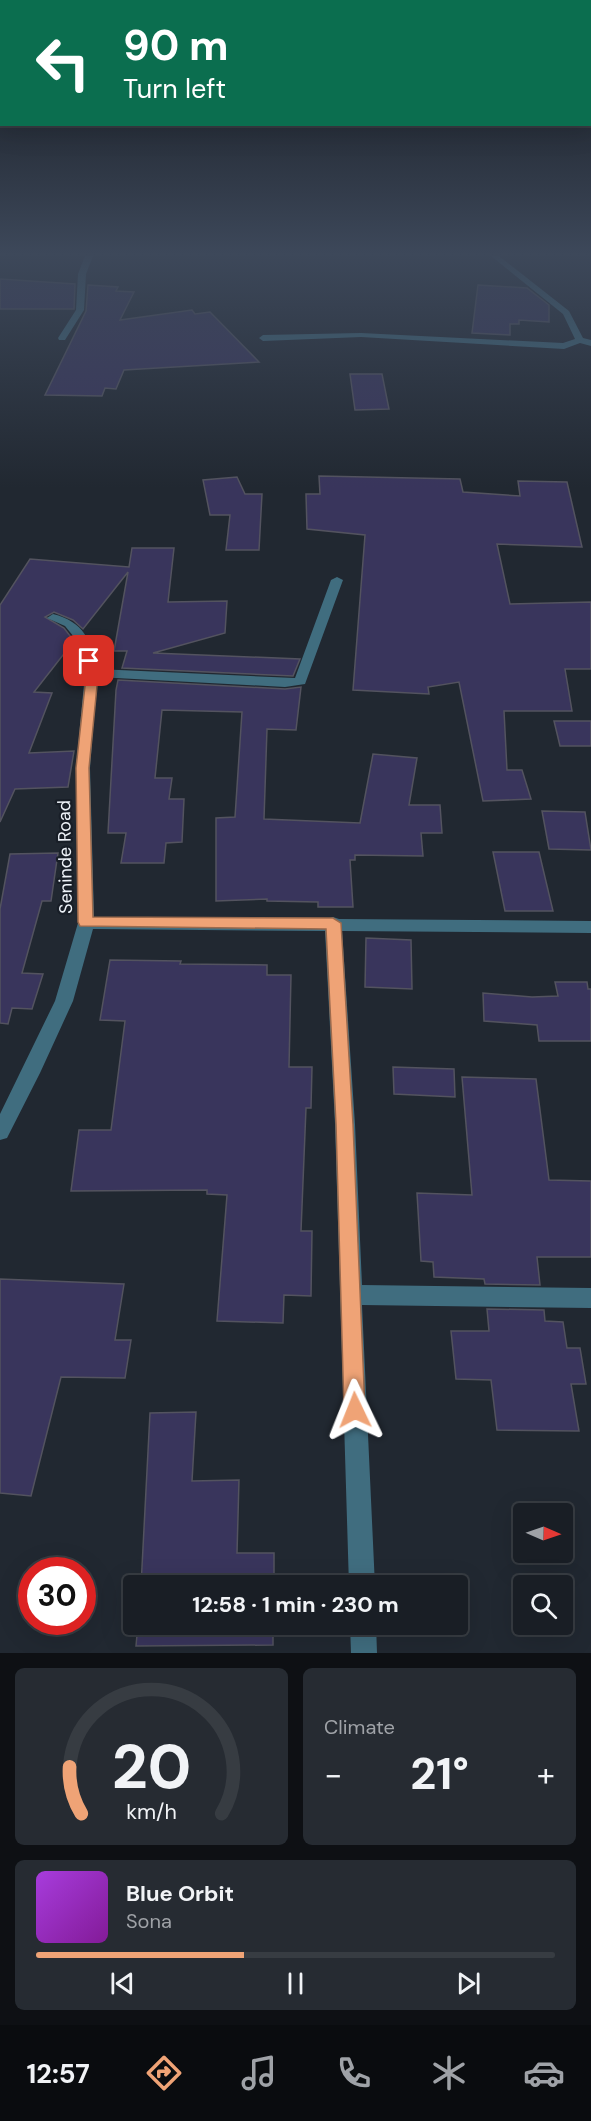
<!DOCTYPE html>
<html lang="en">
<head>
<meta charset="utf-8">
<style>
  :root { --surface:#191e25; --page:#262b32; --text:#f1f3f6; --muted:#9fa2a7; --line:#373c42; --accent:#efa376 }
  body { margin:0; font-family:"DM Sans",sans-serif; background:var(--page); color:var(--text); height:100vh; display:flex; flex-direction:column; font-size:22px; white-space:nowrap }
  * { box-sizing:border-box; margin:0 }
  p { font-size:20px; color:var(--muted) }
  .icon { flex:none; width:33px; height:33px; fill:none; stroke:currentColor; stroke-width:2; stroke-linecap:round; stroke-linejoin:round }
  .map { position:relative; height:1653px; overflow:hidden }
  .drawer { display:flex; flex-direction:column; gap:15px; padding:15px; background:#0e1014; flex:1 }
  .drawer>* { flex:none }
  .hud { position:absolute; left:0px; top:0px; width:591px; height:126px; box-shadow:0 6px 24px #0002,0 0 0 2px var(--line); background:#0b6e4f; color:#fff; overflow:hidden }
  .needle { width:39px; rotate:92deg }
  .fabs { position:absolute; left:513px; top:1503px; display:grid; gap:12px }
  .fabs a { display:grid; place-items:center; width:60px; height:60px; border-radius:6px; background:var(--surface); box-shadow:0 6px 24px #0002,0 0 0 2px var(--line); font-size:30px }
  .speed { position:absolute; left:18px; top:1557px; display:flex; gap:12px; font-size:30px; font-weight:700; text-align:center }
  .speed>* { display:grid; place-content:center; width:78px; height:78px; border-radius:50%; background:var(--surface); box-shadow:0 6px 24px #0002,0 0 0 2px var(--line); line-height:1 }
  .speed .limit { border:9px solid #d22; background:#fff; color:#111 }
  .pin { position:absolute; display:grid; place-items:center; width:51px; height:51px; color:#fff; margin:-26px; border-radius:12px; box-shadow:0 3px 9px #0006 }
  .me { position:absolute; width:66px; margin:-33px; rotate:358deg; stroke-linejoin:round; filter:drop-shadow(0 0 4px #0008) }
  .turn { display:flex; align-items:center; gap:21px; height:126px; padding:0 24px; font-size:27px }
  .turn .icon { width:78px; height:78px; stroke-width:2.5 }
  .turn b { display:block; font-size:42px; line-height:51px }
  .big { font-size:45px; font-weight:700; line-height:1.1 }
  .drawer .tile { flex:1; display:flex; flex-direction:column; justify-content:center; gap:9px; min-width:0; padding:0 21px; border-radius:9px; background:var(--page) }
  .drawer .dial { align-items:center; gap:0 }
  .dial svg { height:156px; overflow:visible; fill:none; stroke:var(--line); stroke-width:7; stroke-linecap:round; text-anchor:middle }
  .dial text { fill:var(--text); stroke:none }
  .song { display:flex; align-items:center; gap:18px }
  .cover { width:72px; height:72px; border-radius:9px; background:linear-gradient(135deg,hsl(280 70% 55%),hsl(290 70% 35%)) }
  .played { height:6px; border-radius:3px; background:linear-gradient(90deg,var(--accent) 40%,var(--line) 40%) }
  .keys { display:flex; justify-content:space-around; direction:ltr }
  .heat { display:flex; justify-content:space-between; align-items:center; font-size:33px; direction:ltr }
  .drawer .tiles { flex:1; display:grid; gap:15px; grid-template-columns:1fr 1fr }
  .tile:last-child { grid-column:span 2 }
  .trip { position:absolute; left:123px; top:1575px; width:345px; height:60px; border-radius:6px; background:var(--surface); box-shadow:0 6px 24px #0002,0 0 0 2px var(--line); font-weight:700; line-height:60px; text-align:center }
  .tab-bar { display:flex; height:96px; justify-content:space-around; align-items:center; background:#0a0c0f; color:var(--muted) }
  .tab-bar .icon { width:42px; height:42px }
  .tab-bar .on { color:var(--accent) }
  .tab-bar b { font-size:27px; color:var(--text) }
  .map>svg:first-child { display:block }
</style>
</head>
<body>
<div class="map">
<svg width="591" height="1653" viewBox="0 0 591 1653">
  <rect width="100%" height="100%" fill="#212831"/>
  <path fill="#39355c" stroke="#53535f" stroke-width="1.5" d="M0 279 75 284 74 309H0Z
    M88 285 118 287 116 291 134 292 120 320 192 310 195 314 210 312 259 362 124 370 116 389 105 388 102 396 45 395 86 311Z
    M478 285 527 288 549 305V322L519 320V324H510V335L472 333Z
    M350 374H382L389 409 355 410Z
    M319 476 460 479 463 492 520 496 518 481 567 482 582 547 497 544 510 604 591 602V669H565L572 711H504L507 770H522L531 799 483 801 459 682 428 687 429 694 353 690 365 535 307 529 306 494H320Z
    M237 477 245 494H262L259 550H226L230 515H210L203 480Z
    M132 548H174L168 602 227 601 225 633 153 653 300 659 293 676 122 668 127 651H114L128 572 83 629 73 620 54 612 45 617 64 628 74 641 34 692 52 693 29 753 74 751 68 787 15 789 0 822V605L30 559 129 567Z
    M118 680 285 689 301 687 296 730 267 729 264 819 360 823 373 754 417 758 409 805H440L442 833H421L423 856 355 855V860H350L353 907H318V902L267 901V899L216 901V818L235 817 242 712 162 710 155 778H172L169 799H184L182 842 166 843 164 863H121L126 833H108L116 690Z
    M554 721H591V746H560Z
    M542 811 585 812 591 850 549 849Z
    M493 852H539L553 911H505Z
    M58 853 51 901H42L22 973 43 974 32 1009 12 1008 8 1024 0 1023V909L10 854Z
    M366 938 411 940 412 989 365 987Z
    M110 960 181 961 180 964 267 965V975H291L289 1067H312L311 1108H306L301 1231H312L311 1296 284 1295 283 1323 217 1321 227 1195 207 1194V1190L71 1191 79 1130H111L125 1021 100 1020Z
    M555 982H587L588 989H591V1041H539L537 1025 484 1021 483 993 532 997 558 996Z
    M393 1067 454 1069 455 1097 394 1094Z
    M462 1077 536 1079 549 1180 591 1181V1257H537L540 1285 485 1284 484 1279 434 1277 433 1262 421 1261 417 1193 472 1195Z
    M0 1279 124 1284 115 1340H131L125 1378 61 1377 31 1496 0 1493Z
    M487 1309 544 1310 545 1321 563 1322 567 1348H580L586 1384H571L579 1431 497 1430 491 1380 456 1379 451 1331H489Z
    M196 1412 192 1481 239 1480 237 1553H274V1586H141L150 1413Z
    M138 1624H273V1645L136 1646Z"/>
  <g fill="none" stroke-linecap="round" stroke-linejoin="round">
    <path fill="#406d7f" fill-rule="evenodd" d="M85 256H93L86 274 84 310 65 340H59L58 338 76 310 78 274Z
      M491 256H499L569 311 583 338 591 340V346L580 343 564 349 361 337 263 341 259 338 263 335 361 333 563 343 575 339 563 314Z
      M337 577 343 580 305 684 285 687 97 677 90 768 94 917 327 919 333 917 339 919 591 921V933L342 931 355 1124 362 1285 591 1288V1308L362 1305 375 1586H349L335 1124 325 931 93 929 73 1001 40 1073 7 1138 0 1140V1114L55 1001 78 923 76 768 85 673 80 648 74 637 65 626 47 618 53 614C84 622 91 640 97 669L295 678 331 580Z
      M350 1624H376L377 1653H351Z"/>
  </g>
  <linearGradient id="sky" x2="0" y2="1"><stop stop-color="#12161b"/><stop offset="0.52" stop-color="#3d485a"/><stop offset="1" stop-color="#3d485a" stop-opacity="0"/></linearGradient>
  <rect width="591" height="488" fill="url(#sky)"/>
  <path fill="#efa376" stroke="#9b6a4d" stroke-width="1.5" d="M89 657 95 661 97 686 89 768 93 917 333 918 341 923 353 1124 365 1410 362 1417 355 1420 348 1417 344 1410 336 1124 326 929 80 926 78 922 76 768 85 686 83 661Z"/>
  <g text-anchor="middle" stroke-width="4.5" stroke-linejoin="round" paint-order="stroke">
    <g font-size="18" fill="#eef3f9" stroke="#181e27">
      <text transform="translate(65 857) rotate(-91)" y="6">Seninde Road</text>
    </g>
  </g>
</svg>
<div class="fabs">
<a><svg class="needle" viewBox="-14 -14 28 28"><path d="M0-13l5 13h-10z" fill="#e53935"/><path d="M0 13l5-13h-10z" fill="#9fa2a7"/></svg></a>
<a><svg class="icon" aria-label="search" viewBox="0 0 24 24"><circle cx="10" cy="10" r="6"/><path d="M15 15l6 6"/></svg></a>
</div>
<div class="speed"><div class="limit">30</div></div>
<div class="pin" style="left:89px;top:661px;background:#d93025"><svg class="icon" aria-label="arrive" viewBox="0 0 24 24"><path d="M6 21V4h12l-3 4 3 4H6"/></svg></div>
<svg class="me" style="left:355px;top:1410px" viewBox="-20 -20 40 40"><path d="M0-17L14 15 0 8-14 15z" fill="#efa376" stroke="#fff" stroke-width="4"/></svg>
<div class="trip">12:58 · 1 min · 230 m</div>
<div class="hud">
<div class="turn"><svg class="icon" aria-label="left" viewBox="0 0 24 24"><path d="M17 20v-9H6M10 6l-5 5 5 5"/></svg><div><b>90 m</b>Turn left</div></div>
</div>
</div>
<section class="drawer">
<div class="tiles">
<div class="tile dial"><svg viewBox="0 0 100 80">
<path d="M14 69A42 42 0 1 1 86 69"/>
<path d="M14 69A42 42 0 0 1 8 45" stroke="#efa376"/>
<text x="50" y="56" font-size="32" font-weight="700">20</text>
<text x="50" y="72" font-size="11">km/h</text>
</svg></div>
<div class="tile"><p>Climate</p>
<div class="heat"><a>−</a><b class="big">21°</b><a>+</a></div>
</div>
<div class="tile">
<div class="song"><i class="cover"></i><div><b>Blue Orbit</b><p>Sona</p></div></div>
<div class="played"></div>
<div class="keys"><svg class="icon" aria-label="previous" viewBox="0 0 24 24"><path d="M18 5L8 12l10 7zM5 5v14"/></svg><svg class="icon" aria-label="pause" viewBox="0 0 24 24"><path d="M8 5v14M16 5v14"/></svg><svg class="icon" aria-label="next" viewBox="0 0 24 24"><path d="M6 5l10 7-10 7zM19 5v14"/></svg></div>
</div>
</div>
</section>
<nav class="tab-bar">
<b>12:57</b>
<svg class="icon on" aria-label="directions" viewBox="0 0 24 24"><path d="M12 3l9 9-9 9-9-9zM9 14v-3h6M13 9l2 2-2 2"/></svg>
<svg class="icon" aria-label="music" viewBox="0 0 24 24"><path d="M9 18V5l10-2v13"/><circle cx="6" cy="18" r="3"/><circle cx="16" cy="16" r="3"/></svg>
<svg class="icon" aria-label="phone" viewBox="0 0 24 24"><path d="M5 4h4l2 5-3 2q2 4 5 5l2-3 5 2v4C11 20 4 13 5 4z"/></svg>
<svg class="icon" aria-label="climate" viewBox="0 0 24 24"><path d="M12 3v18M4 7l16 10M4 17L20 7"/></svg>
<svg class="icon" aria-label="car" viewBox="0 0 24 24"><path d="M5 17H2v-5l4-1 3-4h7l3 4 3 1v5h-3M9 17h6M6 11h13"/><circle cx="7" cy="17" r="2"/><circle cx="17" cy="17" r="2"/></svg>
</nav>
</body>
</html>
